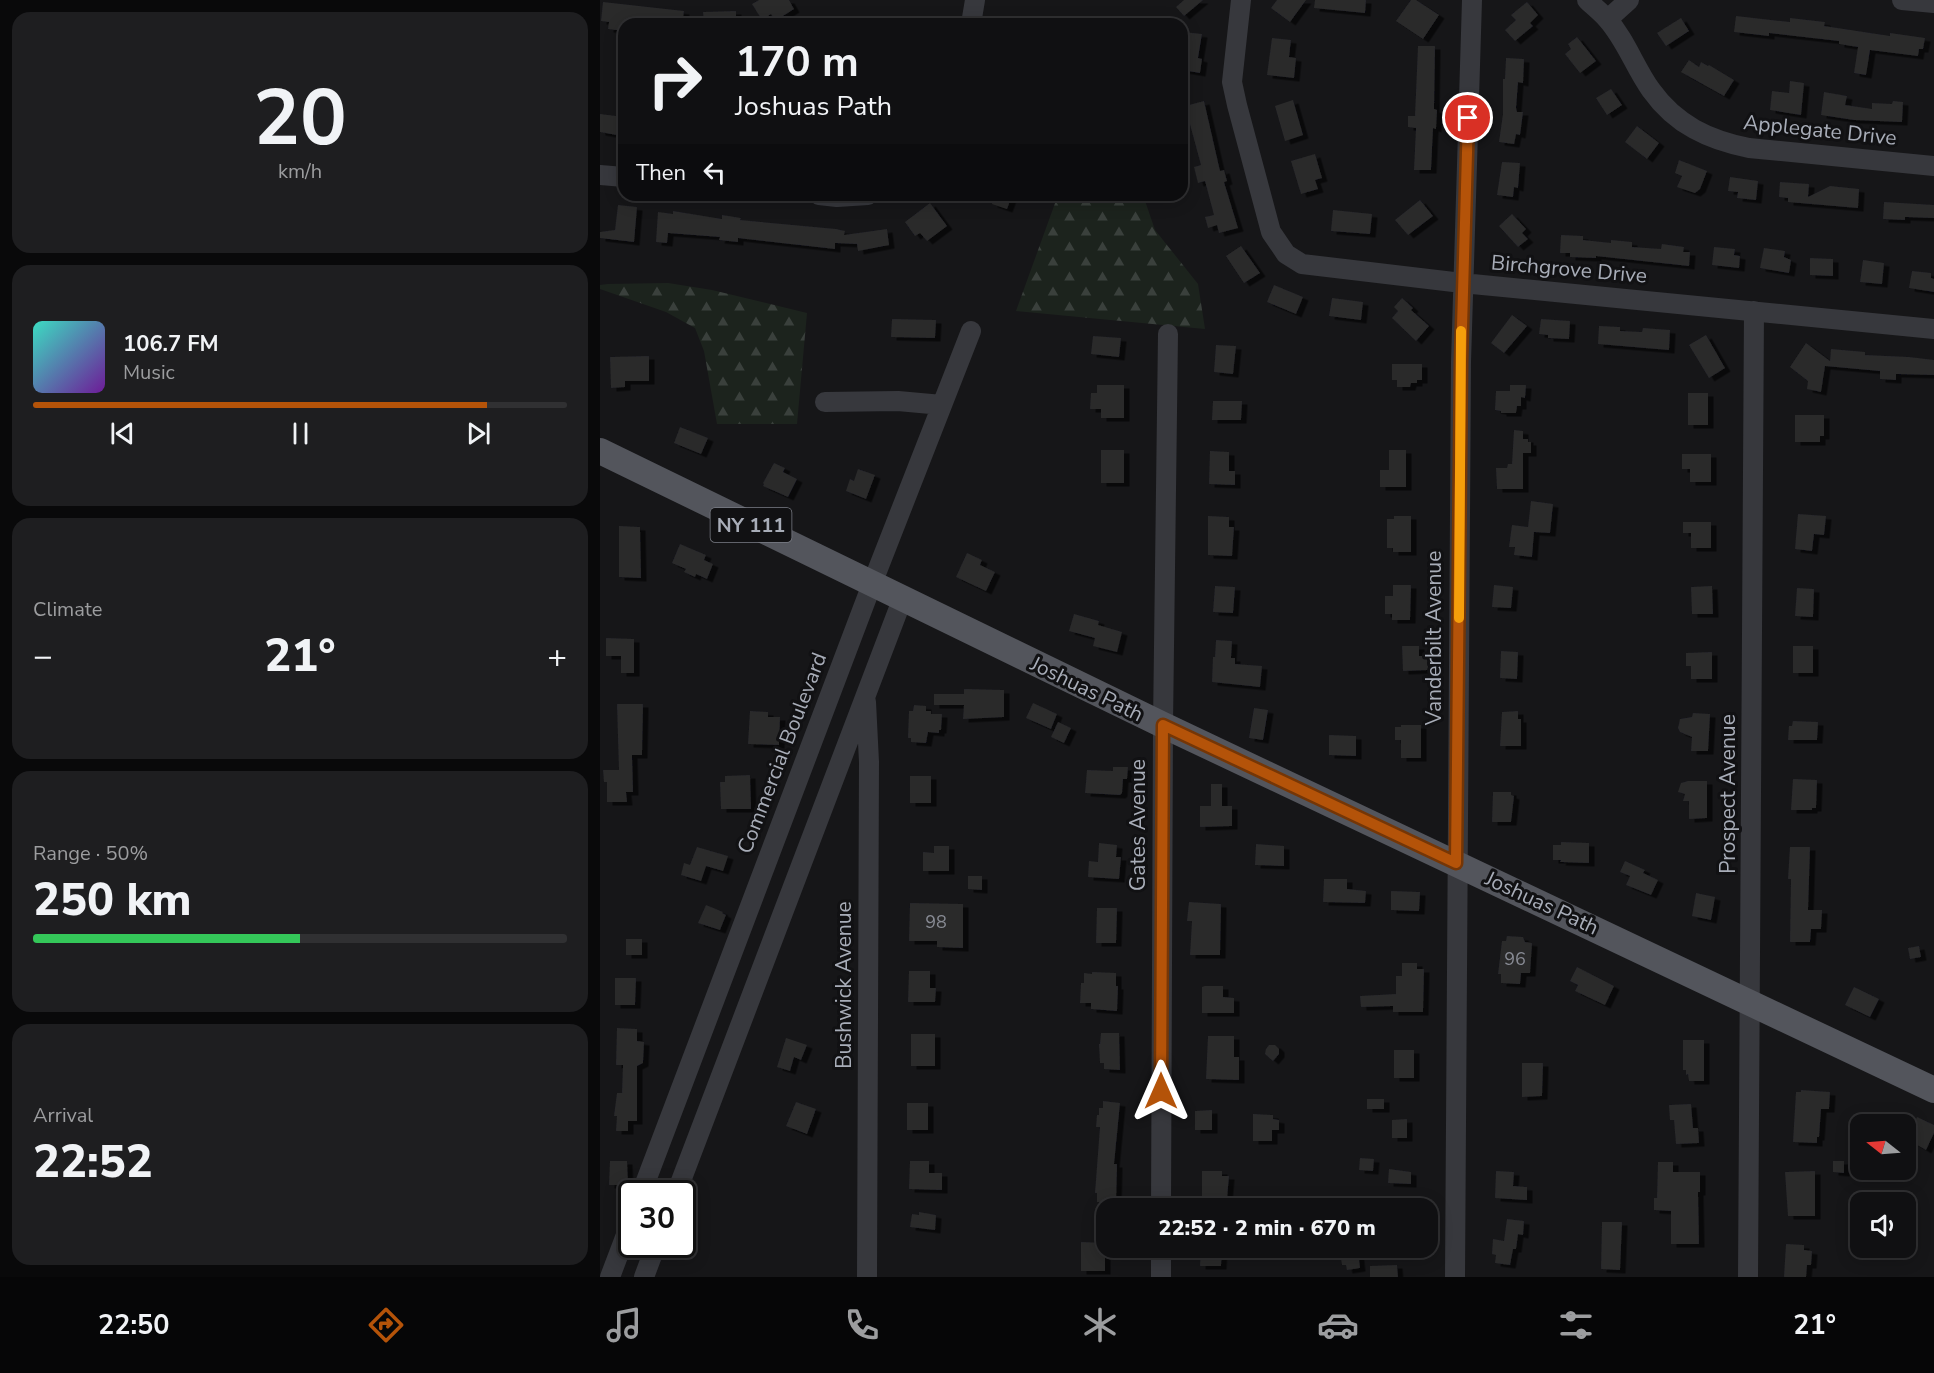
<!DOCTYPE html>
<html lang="en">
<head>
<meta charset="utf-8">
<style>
  :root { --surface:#101012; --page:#1e1e20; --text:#f1f3f6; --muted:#9c9d9f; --line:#303032; --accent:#b45309 }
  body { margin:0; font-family:"Nunito Sans",sans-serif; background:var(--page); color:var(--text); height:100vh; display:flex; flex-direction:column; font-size:22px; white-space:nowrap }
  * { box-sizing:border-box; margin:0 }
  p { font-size:20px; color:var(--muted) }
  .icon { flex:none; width:33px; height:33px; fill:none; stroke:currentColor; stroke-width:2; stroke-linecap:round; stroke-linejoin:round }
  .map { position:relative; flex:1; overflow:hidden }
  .drawer { display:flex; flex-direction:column; gap:12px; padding:12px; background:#09090a; width:600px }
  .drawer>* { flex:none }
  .hud { position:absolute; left:18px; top:18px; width:570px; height:183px; border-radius:18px; box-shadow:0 3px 15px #0003,0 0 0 2px var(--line); background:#101012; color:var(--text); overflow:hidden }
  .needle { width:39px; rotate:287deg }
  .fabs { position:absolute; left:1250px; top:1114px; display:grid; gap:12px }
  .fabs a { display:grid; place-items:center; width:66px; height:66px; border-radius:12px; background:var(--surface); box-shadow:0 3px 15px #0003,0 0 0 2px var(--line); font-size:30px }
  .speed { position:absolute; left:18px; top:1180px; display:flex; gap:12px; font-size:30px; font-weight:700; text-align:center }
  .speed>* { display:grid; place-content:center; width:78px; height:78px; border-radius:50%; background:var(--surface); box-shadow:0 3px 15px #0003,0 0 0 2px var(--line); line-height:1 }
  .speed .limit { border:3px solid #111; border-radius:9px; background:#fff; color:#111 }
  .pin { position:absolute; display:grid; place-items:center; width:51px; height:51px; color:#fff; margin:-26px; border:3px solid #fff; border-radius:50%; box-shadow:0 2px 6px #0007 }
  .me { position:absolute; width:66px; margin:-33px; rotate:0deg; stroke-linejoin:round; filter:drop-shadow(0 0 4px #0008) }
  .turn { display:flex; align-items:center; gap:21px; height:126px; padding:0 18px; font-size:27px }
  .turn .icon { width:78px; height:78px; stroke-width:2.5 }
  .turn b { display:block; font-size:42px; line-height:51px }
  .then { display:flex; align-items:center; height:57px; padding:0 18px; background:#0003; gap:12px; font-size:22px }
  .big { font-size:45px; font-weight:800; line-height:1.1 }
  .drawer .card { flex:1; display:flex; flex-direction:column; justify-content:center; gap:9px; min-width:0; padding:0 21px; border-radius:18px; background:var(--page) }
  .drawer .dial { align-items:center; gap:0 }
  .dial b { font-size:78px; line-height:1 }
  .song { display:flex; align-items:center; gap:18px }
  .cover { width:72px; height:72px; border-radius:9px; background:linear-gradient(135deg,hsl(170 70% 55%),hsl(280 70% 35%)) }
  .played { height:6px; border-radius:3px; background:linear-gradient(90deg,var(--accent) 85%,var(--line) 85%) }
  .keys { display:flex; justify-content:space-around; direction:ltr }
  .heat { display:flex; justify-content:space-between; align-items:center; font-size:33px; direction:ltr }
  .charge { height:9px; border-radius:4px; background:linear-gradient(90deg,#34c759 50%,var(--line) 0) }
  .trip { position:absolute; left:496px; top:1198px; width:342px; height:60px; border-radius:18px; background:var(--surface); box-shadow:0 3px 15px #0003,0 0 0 2px var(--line); font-weight:800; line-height:60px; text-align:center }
  .tab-bar { display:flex; height:96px; justify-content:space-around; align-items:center; background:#060607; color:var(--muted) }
  .tab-bar .icon { width:42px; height:42px }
  .tab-bar .active { color:var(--accent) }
  .tab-bar b { font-size:27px; color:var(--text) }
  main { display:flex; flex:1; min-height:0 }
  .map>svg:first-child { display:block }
</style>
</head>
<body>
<main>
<section class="drawer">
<div class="card dial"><b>20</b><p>km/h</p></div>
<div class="card">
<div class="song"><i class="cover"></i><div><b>106.7 FM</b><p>Music</p></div></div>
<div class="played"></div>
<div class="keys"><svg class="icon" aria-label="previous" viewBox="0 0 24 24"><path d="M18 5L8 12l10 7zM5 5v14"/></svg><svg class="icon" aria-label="pause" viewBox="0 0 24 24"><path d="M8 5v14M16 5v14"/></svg><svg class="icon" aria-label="next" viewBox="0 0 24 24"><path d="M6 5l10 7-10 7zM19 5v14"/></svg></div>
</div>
<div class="card"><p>Climate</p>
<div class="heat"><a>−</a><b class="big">21°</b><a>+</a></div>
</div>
<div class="card"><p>Range · 50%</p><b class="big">250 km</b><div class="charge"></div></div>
<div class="card"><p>Arrival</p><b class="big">22:52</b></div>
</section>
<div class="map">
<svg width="1334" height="1277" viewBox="0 0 1334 1277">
  <defs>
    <pattern id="forest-firs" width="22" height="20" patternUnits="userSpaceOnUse" patternTransform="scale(1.5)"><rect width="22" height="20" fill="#1c231d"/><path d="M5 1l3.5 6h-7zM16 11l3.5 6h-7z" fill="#3a403c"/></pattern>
    <filter id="shadow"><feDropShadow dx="5.5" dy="3.5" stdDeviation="0" flood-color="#0009"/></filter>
  </defs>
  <rect width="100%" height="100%" fill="#161618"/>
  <path fill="url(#forest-firs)" d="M458 195H543L555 230 598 284 605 329 416 311Z
    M68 283 112 290 207 313 197 424H117L104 351 95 328 66 312 0 289V285L8 284Z"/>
  <path fill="#29292c" filter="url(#shadow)" d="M159 0H189L194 9 175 21 171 14 162 20 152 4Z
    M584 0H603L584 16 576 7Z
    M677 0H706L690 22 671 8Z
    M715 0H766L765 13 714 8Z
    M811 0H816L839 15 823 39 796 21Z
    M3 2 84 11 82 24H50L26 21 24 31 8 29 9 22 1 21Z
    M927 2 938 15 930 23 933 26 915 41 905 30 916 20 911 15Z
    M136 11V24H104L103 12Z
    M1136 16 1190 22V18L1225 22 1224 26 1290 36V33L1325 38 1323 49H1319L1318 56 1270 50 1266 75 1254 73 1258 47 1239 44V41L1169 33V36L1134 32Z
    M1081 18 1089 31 1066 46 1057 33Z
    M583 32 602 34 598 58 602 59 600 73 582 70Z
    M977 37 996 61 980 73 965 54 971 49 968 44Z
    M672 38 691 40 689 57 696 58 694 78 667 75Z
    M818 46H835L834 109 837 110 836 129 833 128 831 170H814L816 128 808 127V116H815Z
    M906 58 924 59 923 83 918 82 916 108 917 112H923L920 135 916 134 914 144 899 142 903 114V79H905Z
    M1089 60 1099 67 1101 62 1108 66 1109 65 1134 80 1124 96 1081 72Z
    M1190 81 1204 83 1201 115 1170 110 1172 91 1189 93Z
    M1011 89 1022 105 1007 115 996 98Z
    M1224 92 1247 96 1245 105 1272 109V103L1292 104 1293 101 1303 102 1302 122 1254 120 1221 115Z
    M693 100 703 135 685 141 675 106Z
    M604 101 620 171 624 170 627 181 624 182 638 228 619 233 617 225 608 228 605 217 614 215 605 181 598 183 594 167 601 165 585 106Z
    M0 114 24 117 22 136 0 132Z
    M1037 126 1059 143 1047 159 1025 142Z
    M715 154 722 178 715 180 718 189 701 194 691 161Z
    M1079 160 1107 171 1100 189 1095 193 1077 187 1082 176 1075 173Z
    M902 162 920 163 918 188 914 187 913 197 897 195Z
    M1130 177 1158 181 1156 200 1137 198 1138 192 1128 191Z
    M1180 182 1209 184 1208 197 1230 186 1259 189 1258 208 1188 202V198L1179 197Z
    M395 195 411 198 407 209 392 204Z
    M820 200 833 216 808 235 795 220Z
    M1284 202 1334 205V218L1305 217V220L1283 219Z
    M330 203 347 226 327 241 320 233 315 236 305 222Z
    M18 205 37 207 34 242 0 238V232L15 230Z
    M733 210 772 214 770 234 731 231Z
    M73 211 122 219V215L141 218 140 220 236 229 245 231 244 235 287 229 289 245 258 251 257 244 235 243V249L138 238V242L119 240 120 237 68 233 67 243 56 242 58 212 73 214Z
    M912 214 926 229 922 233 928 239 918 247 899 226Z
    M961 235 983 236V240L1011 243V240L1032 242V247L1061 249 1062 244 1084 247 1083 252H1090L1089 266 996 256V258L970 257V253H960Z
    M641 246 660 273 644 283 626 256Z
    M1114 247 1135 249 1134 255 1140 256 1139 268 1112 265Z
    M1164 248 1185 251 1184 257 1191 260 1189 273 1160 268Z
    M1210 258 1233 259V276L1210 275Z
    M1263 260 1284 263 1282 284 1260 282Z
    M1312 271 1331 273V278L1334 279V292L1309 288Z
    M674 285 703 297 696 314 667 302Z
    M732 298 763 302 761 320 729 316Z
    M802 298 813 308 811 310 829 326 816 341 792 318 798 311 794 307Z
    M912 315 927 326 904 353 891 343Z
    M292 319 336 320 335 338 291 337Z
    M941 319 970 321 969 339 948 338V335L939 334Z
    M999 326 1020 327V331L1042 332 1043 328 1070 330 1069 350 998 344Z
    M1106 335 1125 368 1109 378 1089 345Z
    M493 336 521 338 519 357 491 354Z
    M1206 343 1230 361 1231 349 1265 352V355L1309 357 1334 360V375L1296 374V380L1280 379V371L1225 366 1221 392 1207 389 1208 381 1190 367Z
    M616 345 636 346 633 374 614 372Z
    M49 356V381H25V387L11 388 10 357Z
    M792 364H822V380H817V383H811L810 387H797V380H792Z
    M497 385H524V418H501V409H490L491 393H497Z
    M910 385H926L925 398 921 397V406H917L916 413H901V411L895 410 896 391H910Z
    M1088 393H1108V425H1088Z
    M613 401H642L641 420H612Z
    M1195 415H1224V436H1220V442H1195Z
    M80 427 108 438 101 454 74 443Z
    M914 430 923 431V439H928V442H931V453H923V489H897L896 468H907L908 464H912Z
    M501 450H524V483H501Z
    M789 450H806V487H780V470H789Z
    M610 451 629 452V471H635V485L609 484Z
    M1082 454H1111V482H1090V469H1082Z
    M174 463 185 468 183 472 197 479 188 497 163 486 164 484 163 483Z
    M258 469 275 475 266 499 246 491 250 479 254 481Z
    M931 501 953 504 950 533 934 532 932 557 914 555 915 547H909L912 525 928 527Z
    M1198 514 1226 516 1224 535 1214 534 1212 551 1195 549Z
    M608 516 629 517V527H634L632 556 608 555Z
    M794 516H811V552H793V548H787V519H794Z
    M1083 522H1111V548H1091V533H1083Z
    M19 526 40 527 41 578 19 577Z
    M80 544 106 555 104 560 113 564 107 579 96 574 95 577 84 572 86 569 72 563Z
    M367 553 382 560 380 565 395 572 386 591 356 577Z
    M793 585H811L810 620H792V614H785V596H793Z
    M894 585 913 587 911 608 892 607Z
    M615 586 635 587 633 613 613 612Z
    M1112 586 1113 614H1092L1091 587Z
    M1197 588 1214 589 1213 617 1195 616Z
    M474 614 499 621 498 625 522 632 517 652 493 646 495 638 469 631Z
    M6 638 34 639V673H21V656H6Z
    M616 640 632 641 631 658H635V664L662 666 660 687 612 682 613 657H615Z
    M802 646H819V656H828V670L803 671Z
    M1193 646H1213V673H1193Z
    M901 651 918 652 917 679 900 678Z
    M1112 652V679H1091V666H1086V653Z
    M364 689 404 690V717L363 719 364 705H334V694H364Z
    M433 703 457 714 451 729 426 718Z
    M17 704H43L42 755H32L33 792H26L27 802H7V782H4L3 770H19Z
    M314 705 326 706V711H331V714H342L341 730H339V733L328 732 326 743 311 742V738H308L309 711H313Z
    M654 708 668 710 663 740 649 738Z
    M150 711 168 712V717H180L179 745 148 744Z
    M918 711V719H921V746H900L902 712Z
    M1093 713 1110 714 1108 751H1091L1092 737 1080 732 1078 728 1080 719 1092 717Z
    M1193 721 1218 722 1217 740H1188L1189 726H1192Z
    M458 722 471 728 464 743 451 737Z
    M801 725H821V758H801V740H795V727H801Z
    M729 735 756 736V756L729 755Z
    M513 767H528L527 779H523L522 793 520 795 485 793 487 770 513 771Z
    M150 775 151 809H121L120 782H125V776Z
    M310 776H331V803H310Z
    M1193 779 1217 780 1216 808H1212V810H1191Z
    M1088 781H1107V818L1089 819V801H1083L1085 794 1078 792 1081 783Z
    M611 784H622V806H632V826L600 827V806H611Z
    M893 792H911V795L914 796 911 822H892Z
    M961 842 989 843V863L960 862 961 860H953V845H961Z
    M499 843 517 845 516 857H521L519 879 488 877 489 861 498 862Z
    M656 844 684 846V866L655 865Z
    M334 846H349V871H323V852L334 853Z
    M97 847 128 856 123 871 106 866 101 881 81 875 84 863 90 865Z
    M1190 847H1210L1208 910H1222L1221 929H1211L1210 942H1190L1191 879H1188Z
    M1025 861 1045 870 1043 873 1058 880 1051 895 1026 885 1030 876 1020 872Z
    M368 876H382V890L368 889Z
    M724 879H747V889L766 891 765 903 723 902Z
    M791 891 820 892 819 911 791 910Z
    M1096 893 1115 897 1111 920 1092 916Z
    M589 902 621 904 620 955H590L592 921H587Z
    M310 903 363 904V948L337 947V941H309Z
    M106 905 123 912 122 913 126 915 120 930 98 923Z
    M497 908H517L516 943H496Z
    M907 936 923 937 925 942 932 943 930 973H921L920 984 901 983V974H898L902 941H906Z
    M26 939H42V955H26Z
    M1319 946 1321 957 1310 959 1308 948Z
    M802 963H817V969H824L823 1012H793V1006L761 1007 760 996 796 994V976H802Z
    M977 967 1014 986 1005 1005 975 991 978 985 970 981Z
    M309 971H330V988H336L335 1002H308Z
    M492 972 516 973V986H518L517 1011 491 1009V1003H480L481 983H484V973L492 974Z
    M15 978H36L35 1005H15Z
    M605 986H623V997L634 998V1013H602V987Z
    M1254 987 1279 999 1270 1017 1245 1005Z
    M17 1028 37 1029V1041L44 1042 43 1063 37 1066V1121H28V1131H16L17 1116H14L17 1093H22L23 1065H16Z
    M501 1033H519L520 1070 504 1069V1063H500L499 1044H500Z
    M311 1034H335V1066H311Z
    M608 1036H634V1057H639V1080L606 1079Z
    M186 1038 207 1045 201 1060 194 1057 190 1071 177 1067Z
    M1083 1040H1104V1081H1089L1088 1074 1086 1075V1070H1083Z
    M669 1045H675L679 1049V1054L673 1061 665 1054 666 1049Z
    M794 1050H814V1078H794Z
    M922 1063H943L942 1096 922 1097Z
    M1201 1090 1230 1092 1229 1109H1221L1219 1137H1217V1143L1193 1142 1196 1092H1201Z
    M767 1099H784V1109H767Z
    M503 1101 520 1103 514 1164H517L516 1203 497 1202V1193H495L500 1127H496L497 1115H499V1108H503Z
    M196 1102 216 1109 207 1134 186 1126Z
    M307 1103H328V1130H307Z
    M1091 1104 1093 1128H1098L1099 1143 1076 1144 1074 1120H1070L1069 1105Z
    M612 1110V1130H595V1111Z
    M653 1114 673 1115V1119L679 1120V1130H672V1141H653Z
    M1317 1117 1334 1125V1133L1326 1150 1307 1139Z
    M807 1119V1138H792V1120Z
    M760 1158 774 1159 773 1171 759 1170Z
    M10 1161H27L28 1185H9Z
    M310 1161H329V1173H342V1190L309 1189Z
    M1233 1161H1244V1173L1233 1172Z
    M1058 1162H1073V1172H1100V1192H1098L1099 1244H1071V1211L1054 1210V1198H1057Z
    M789 1169 811 1172V1184L788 1183Z
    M602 1171H622V1176H629L627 1199H602Z
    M896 1171 914 1172 913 1186 927 1187V1200L895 1198Z
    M1215 1171V1216H1188L1185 1172Z
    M319 1212 336 1215 335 1230 310 1227 312 1214 319 1215Z
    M907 1219 924 1221 923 1235 918 1234 916 1249H913L910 1265 895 1263 896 1255 892 1254 893 1239 904 1241Z
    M1002 1222H1022L1020 1270 1001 1269Z
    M481 1242 505 1243V1271H481Z
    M1186 1244 1204 1245V1250L1212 1251 1211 1265H1207L1206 1277H1184Z
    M601 1248H622L621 1266H600Z
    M758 1250 760 1268 747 1270 746 1265H742L740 1252Z
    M797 1265 798 1277H770V1266Z"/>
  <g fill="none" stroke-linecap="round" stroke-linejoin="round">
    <path stroke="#37383d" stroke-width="20" d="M641 0 632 82 637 105 671 232 686 254 702 264 862 283 1334 329
      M987 0C993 6 1001 12 1007 19 1026 40 1035 68 1051 90 1076 125 1109 140 1149 148L1334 166
      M1302 0 1334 3
      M1008 19 1029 0
      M371 24 375 0
      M0 175 24 177
      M219 195 237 197 268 195
      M225 402 298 401 342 405
      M266 702 269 762 267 1277
      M41 1194 272 584 371 331
      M76 1194 302 600
      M561 1209 563 725 568 334
      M10 1277 32 1219
      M44 1277 56 1245
      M561 1277V1248
      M855 1277 861 362 872 0
      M1148 1277 1154 311"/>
    <path stroke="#53555c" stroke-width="26" d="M0 451 563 725 1334 1090"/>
  </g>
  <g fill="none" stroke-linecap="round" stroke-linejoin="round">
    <defs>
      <path id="route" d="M561 1091 563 725 856 863 861 362 868 118"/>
    </defs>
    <use href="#route" stroke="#753606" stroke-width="15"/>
    <use href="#route" stroke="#b45309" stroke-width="10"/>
    <path stroke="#f59e0b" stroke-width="10" d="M859 618 861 331"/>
  </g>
  <g text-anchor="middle" stroke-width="6" stroke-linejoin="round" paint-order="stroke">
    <g font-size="18" fill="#888b94">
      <text x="336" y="928">98</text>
      <text x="915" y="965">96</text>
    </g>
    <rect fill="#111113" stroke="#7b7e86" stroke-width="1.5" x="110.5" y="508" width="81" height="34" rx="4.5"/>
    <g font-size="20" font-weight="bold" fill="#a8adb8">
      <text x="151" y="532">NY 111</text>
    </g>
    <g font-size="21" fill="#a8adb8" stroke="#111113">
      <text transform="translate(1220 130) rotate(6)" y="7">Applegate Drive</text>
      <text transform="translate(969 269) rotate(5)" y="7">Birchgrove Drive</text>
      <text transform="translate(834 638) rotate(-90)" y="7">Vanderbilt Avenue</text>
      <text transform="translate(487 689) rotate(26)" y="7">Joshuas Path</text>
      <text transform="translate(182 753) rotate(-69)" y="7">Commercial Boulevard</text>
      <text transform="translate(1128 794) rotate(-90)" y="7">Prospect Avenue</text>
      <text transform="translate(538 825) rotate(-90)" y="7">Gates Avenue</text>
      <text transform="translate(942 903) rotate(25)" y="7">Joshuas Path</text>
      <text transform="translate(244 985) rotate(-90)" y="7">Bushwick Avenue</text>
    </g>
  </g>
</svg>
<div class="fabs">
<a><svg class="needle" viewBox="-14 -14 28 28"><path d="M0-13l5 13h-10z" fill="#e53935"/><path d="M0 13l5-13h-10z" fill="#9c9d9f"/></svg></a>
<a><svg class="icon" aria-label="sound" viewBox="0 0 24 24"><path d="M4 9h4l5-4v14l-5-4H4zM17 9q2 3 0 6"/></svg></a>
</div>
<div class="speed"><div class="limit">30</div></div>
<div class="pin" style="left:868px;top:118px;background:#d93025"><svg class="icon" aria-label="arrive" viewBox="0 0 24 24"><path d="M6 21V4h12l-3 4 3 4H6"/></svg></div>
<svg class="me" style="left:561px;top:1091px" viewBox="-20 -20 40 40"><path d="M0-17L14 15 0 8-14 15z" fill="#b45309" stroke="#fff" stroke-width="4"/></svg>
<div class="trip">22:52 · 2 min · 670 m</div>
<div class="hud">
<div class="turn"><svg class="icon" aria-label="right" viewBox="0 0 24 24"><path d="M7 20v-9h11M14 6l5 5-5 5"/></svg><div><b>170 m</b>Joshuas Path</div></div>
<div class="then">Then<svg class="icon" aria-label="left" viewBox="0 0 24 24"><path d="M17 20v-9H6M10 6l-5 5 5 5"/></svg></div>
</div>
</div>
</main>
<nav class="tab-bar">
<b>22:50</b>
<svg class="icon active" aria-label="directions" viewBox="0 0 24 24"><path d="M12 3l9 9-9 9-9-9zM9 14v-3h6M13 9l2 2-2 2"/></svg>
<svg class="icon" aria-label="music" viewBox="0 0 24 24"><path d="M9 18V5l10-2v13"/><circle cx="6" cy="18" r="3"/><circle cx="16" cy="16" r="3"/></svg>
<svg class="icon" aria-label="phone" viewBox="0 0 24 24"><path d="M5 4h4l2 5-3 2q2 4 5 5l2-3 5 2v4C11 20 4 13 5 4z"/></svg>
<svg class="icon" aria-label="climate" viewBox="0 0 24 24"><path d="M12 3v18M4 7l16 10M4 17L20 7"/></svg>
<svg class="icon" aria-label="car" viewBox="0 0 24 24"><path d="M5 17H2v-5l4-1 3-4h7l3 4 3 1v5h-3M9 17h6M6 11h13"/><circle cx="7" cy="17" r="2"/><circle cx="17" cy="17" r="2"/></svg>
<svg class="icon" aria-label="filters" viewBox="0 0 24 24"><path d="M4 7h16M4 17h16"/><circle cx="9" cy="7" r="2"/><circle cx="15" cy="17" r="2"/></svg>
<b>21°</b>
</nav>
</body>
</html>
